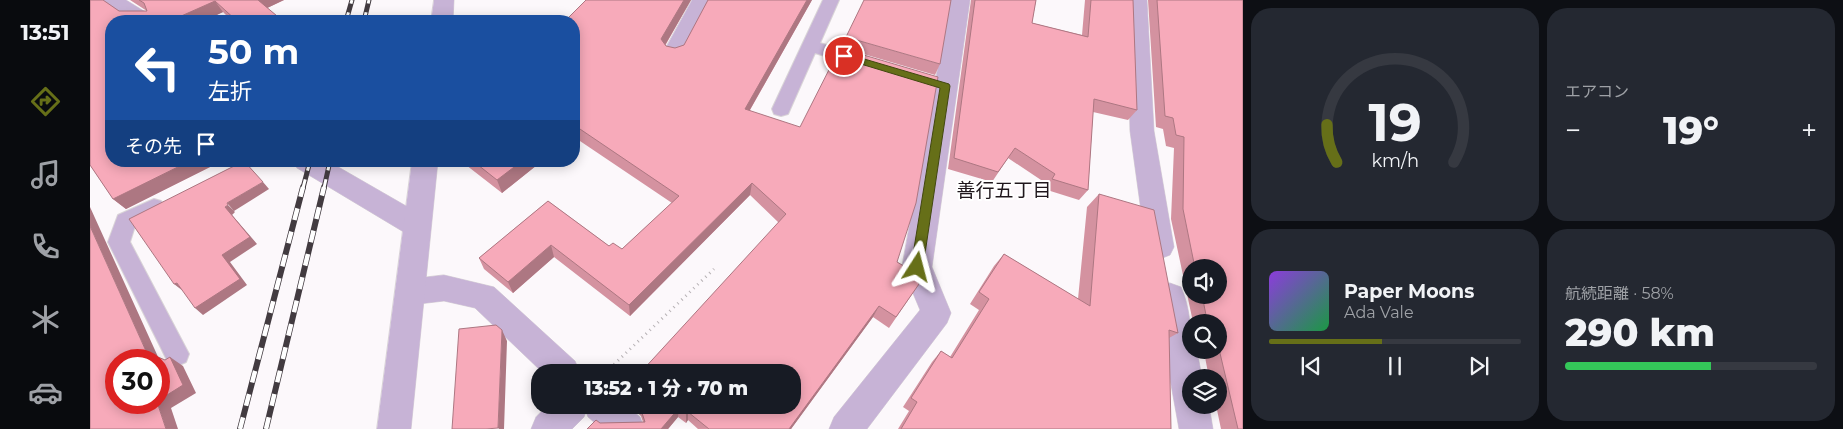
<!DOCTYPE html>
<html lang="ja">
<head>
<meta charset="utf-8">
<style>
  :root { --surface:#171b24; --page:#242831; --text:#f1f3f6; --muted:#9ea1a6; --line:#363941; --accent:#666f18 }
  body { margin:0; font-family:Montserrat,"Noto Sans JP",sans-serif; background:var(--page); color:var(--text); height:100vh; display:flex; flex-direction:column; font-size:19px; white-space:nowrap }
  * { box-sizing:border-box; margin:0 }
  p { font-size:16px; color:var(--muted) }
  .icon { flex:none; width:28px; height:28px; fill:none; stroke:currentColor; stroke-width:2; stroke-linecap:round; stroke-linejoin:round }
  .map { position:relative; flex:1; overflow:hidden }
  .side { display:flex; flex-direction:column; gap:8px; padding:8px; background:#0d0f14; width:600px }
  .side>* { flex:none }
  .hud { position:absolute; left:15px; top:15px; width:475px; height:152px; border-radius:20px; box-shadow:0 2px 12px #0003; background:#1a4fa0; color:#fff; overflow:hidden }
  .tools { position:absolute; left:1092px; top:259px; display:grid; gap:10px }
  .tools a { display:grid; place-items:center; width:45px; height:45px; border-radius:50%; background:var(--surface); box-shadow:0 2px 12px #0003; font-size:25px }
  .speed { position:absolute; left:15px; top:349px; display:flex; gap:10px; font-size:25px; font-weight:700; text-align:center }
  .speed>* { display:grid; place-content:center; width:65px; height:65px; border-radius:50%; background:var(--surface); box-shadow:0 2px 12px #0003; line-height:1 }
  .speed .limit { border:8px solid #d22; background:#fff; color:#111 }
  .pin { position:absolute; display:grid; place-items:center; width:42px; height:42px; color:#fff; margin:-21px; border:2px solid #fff; border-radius:50%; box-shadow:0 1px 5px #0007 }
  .me { position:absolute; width:55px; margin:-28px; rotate:9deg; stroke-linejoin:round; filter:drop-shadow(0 0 4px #0008) }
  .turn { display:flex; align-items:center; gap:18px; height:105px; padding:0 20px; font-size:22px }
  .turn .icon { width:65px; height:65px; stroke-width:2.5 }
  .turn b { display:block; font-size:35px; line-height:42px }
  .then { display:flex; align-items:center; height:48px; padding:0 20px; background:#0003; gap:10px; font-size:19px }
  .big { font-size:38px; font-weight:800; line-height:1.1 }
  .side .card { flex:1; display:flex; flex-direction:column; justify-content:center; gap:8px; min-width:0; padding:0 18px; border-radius:20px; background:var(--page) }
  .side .dial { align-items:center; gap:0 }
  .dial svg { height:130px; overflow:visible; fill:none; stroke:var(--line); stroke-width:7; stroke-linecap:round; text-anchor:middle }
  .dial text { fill:var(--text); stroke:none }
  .song { display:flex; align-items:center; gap:15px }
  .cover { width:60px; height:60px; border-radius:8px; background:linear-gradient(135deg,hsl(270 70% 55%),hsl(140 70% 35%)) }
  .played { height:5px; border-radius:2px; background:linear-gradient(90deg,var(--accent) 45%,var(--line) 45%) }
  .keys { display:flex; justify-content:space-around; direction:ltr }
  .heat { display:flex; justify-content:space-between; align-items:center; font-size:28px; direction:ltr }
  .charge { height:8px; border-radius:4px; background:linear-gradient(90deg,#34c759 58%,var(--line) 0) }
  .side .tiles { flex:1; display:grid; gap:8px; grid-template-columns:repeat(2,1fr) }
  .trip { position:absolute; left:441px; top:364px; width:270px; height:50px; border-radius:20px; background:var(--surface); box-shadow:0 2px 12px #0003; font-weight:800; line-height:50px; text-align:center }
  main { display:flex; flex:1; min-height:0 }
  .menu { display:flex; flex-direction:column; width:90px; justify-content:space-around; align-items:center; background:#090b0e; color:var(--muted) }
  .menu .icon { width:35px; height:35px }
  .menu .active { color:var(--accent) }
  .menu b { font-size:22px; color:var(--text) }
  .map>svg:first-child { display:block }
</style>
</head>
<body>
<main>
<nav class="menu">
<b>13:51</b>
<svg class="icon active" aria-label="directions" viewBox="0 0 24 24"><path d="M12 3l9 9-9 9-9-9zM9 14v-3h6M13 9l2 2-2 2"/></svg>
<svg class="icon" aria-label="music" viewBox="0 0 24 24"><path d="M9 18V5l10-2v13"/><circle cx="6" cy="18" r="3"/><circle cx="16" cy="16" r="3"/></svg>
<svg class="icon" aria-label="phone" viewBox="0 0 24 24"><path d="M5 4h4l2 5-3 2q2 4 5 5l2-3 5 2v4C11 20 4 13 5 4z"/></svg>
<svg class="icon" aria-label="climate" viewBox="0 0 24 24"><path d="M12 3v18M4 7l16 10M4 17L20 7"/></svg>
<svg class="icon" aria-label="car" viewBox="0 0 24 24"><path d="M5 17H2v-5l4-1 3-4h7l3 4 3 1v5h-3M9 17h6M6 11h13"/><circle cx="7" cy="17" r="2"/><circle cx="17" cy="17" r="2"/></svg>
</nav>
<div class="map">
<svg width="1153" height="429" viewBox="0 0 1153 429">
  <rect width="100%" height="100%" fill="#fcf8fb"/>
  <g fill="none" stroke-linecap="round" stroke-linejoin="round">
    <defs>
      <path id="service" d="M733 0H749L730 43 780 58 783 62 780 66 774 68 725 53 698 114 691 116 684 114 682 109Z
        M64 199 71 201 75 207 71 213 45 226 40 242 99 354 96 362 87 366 78 362 18 242 28 215Z"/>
      <path id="pedestrian" d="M203 161H238L337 218 341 226 337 234 327 237 317 234 207 168Z"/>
      <path id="minor" d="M12 0H36L62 16 65 21H40L15 4Z
        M602 0H622L592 58 584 60 576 58 573 53Z
        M860 0H880L842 267 861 313 857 323 777 429H739L744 417 830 310 812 267Z
        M1037 0H1057L1064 131 1084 247 1080 255 1070 259 1060 255 1056 247 1040 131Z
        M354 275 404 287 485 361 490 372H452L385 308 354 301 320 305 309 301 305 292 309 283 320 279Z
        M1080 283 1091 287C1100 307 1101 328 1101 350H1107L1112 378H1101V405H1119L1123 429H1089L1065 296 1069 287Z
        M458 405H536L550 417 555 429H512L498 417 496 412 494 417 482 429H441L446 417Z"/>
      <path id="tertiary" d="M344 0H364L363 21H341Z
        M322 161H348L321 429H287Z"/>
    </defs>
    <use href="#service" stroke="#d9d4d7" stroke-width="2"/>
    <use href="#pedestrian" stroke="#d9d4d7" stroke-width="1"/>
    <use href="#minor" stroke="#d9d4d7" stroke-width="1"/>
    <use href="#tertiary" stroke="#d9d4d7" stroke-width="1"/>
    <path stroke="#b7b2b5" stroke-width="3" stroke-dasharray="1 4.5" stroke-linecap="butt" d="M516 372 624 269"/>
    <use href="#service" fill="#c7b3d6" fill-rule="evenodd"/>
    <use href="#pedestrian" fill="#c7b3d6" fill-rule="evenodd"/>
    <use href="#minor" fill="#c7b3d6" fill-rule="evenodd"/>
    <use href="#tertiary" fill="#c7b3d6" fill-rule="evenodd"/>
    <defs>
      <path id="rail-far1" d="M256 21 262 0
        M274 21 279 0
        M213 188 220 161
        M234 188 240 161"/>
      <path id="rail" d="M150 429 213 187
        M176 429 234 187"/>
    </defs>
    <use href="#rail-far1" stroke="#423b40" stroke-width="5"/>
    <use href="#rail" stroke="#423b40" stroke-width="6"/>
    <use href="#rail-far1" stroke="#fff" stroke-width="3" stroke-dasharray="9" stroke-linecap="butt"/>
    <use href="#rail" stroke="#fff" stroke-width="4.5" stroke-dasharray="12" stroke-linecap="butt"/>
  </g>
  <path fill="#d492a0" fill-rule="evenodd" d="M0 0H13L29 11H57L40 0H194L177 8 193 21H142L133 12 114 21H21V161H132L36 209 23 199 0 165Z
    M496 0H601L575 46H576L585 48 594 45 618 0H722L660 110 829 284 799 328 783 317 701 429H608L598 420 596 423 588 417 578 429 510 423 553 422 551 416 539 405H702L688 222 660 195 540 316 464 257 423 293 394 269 389 258 458 201 519 246 532 249 582 203 484 137V21Z
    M881 0H946L942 23 992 35 995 0H1043L1047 110 1038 120 1003 112 998 190 989 200 954 189 957 184 918 158 902 182 858 169Z
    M1058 0H1153V429H1131L1126 405H1129V378H1119L1115 357 1110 355 1109 350H1129V322H1103L1081 219 1084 148 1076 146 1073 129 1066 127ZM1101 268H1129V295H1101Z
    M756 37 850 64 845 75 753 48Z
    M375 161H452L412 193 376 165Z
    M1009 194 1088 333 1079 338 1081 429H808L819 411 813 407 842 362 851 351 860 357 889 310 880 304 904 266 914 254 988 299 997 207Z"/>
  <path fill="#ad7782" d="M167 0H194L173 10Z
    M594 0H601L571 52V39Z
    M717 0H722L653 122 655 109Z
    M125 1 133 12 114 21H80Z
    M100 161H132L36 209 23 199Z
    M432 161H452L412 193 407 180Z
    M173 182 179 189 144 211 137 203Z
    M662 183 660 195 540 316 539 305Z
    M138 205 145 212 142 215 167 244 140 262 157 285 113 315 105 308 132 255 135 207Z
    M0 207 74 370 69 360H60L0 226Z
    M461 245 464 257 423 293 418 282Z
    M87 283 93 291 84 284Z
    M789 306 783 317 701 429H699Z
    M412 330 417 341 414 429H409L408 428Z
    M80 357 93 366 106 393 81 408 88 429H76L67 402H69V400Z
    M589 408 588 417 578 429H571Z
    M598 412V420L596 423V414Z"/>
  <path fill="#f7aaba" stroke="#ad7782" d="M0 0H13L29 11H57L54 3 49 0H168L193 21H147L125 1 80 21H21V161H100L23 199 0 165Z
    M496 0H594L571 39 576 46 585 48 594 45 618 0H717L655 109 710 127 750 48 848 77 826 203 807 262 824 272 829 284 806 317 789 306 699 429H619L598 412 596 414 589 408 571 429H497L506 420 510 423 555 422 550 407 548 405H702V372H551L696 214 662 183 539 305 461 245 418 282 389 258 458 201 519 246 523 243 532 249 589 196 484 125V21H475Z
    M774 0H861L850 64 756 37Z
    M885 0H946L942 23 998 37 1001 0H1043L1047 110 1004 99 998 190 962 179 965 174 925 148 908 172 864 158Z
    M1067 0H1153V429H1148L1129 349V322H1116V315L1112 295H1129V268H1105L1093 209 1094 137 1086 135 1083 118 1075 116Z
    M154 161 173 182 137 203 138 205 135 207 160 237 132 255 150 279 105 308 87 283 84 284 39 219Z
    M383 161H432L407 180Z
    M1009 194 1064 210 1088 333 1079 330 1081 429H811L827 402 821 398 851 351 862 358 899 299 889 292 914 254 1000 306Z
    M0 226 60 360H26V402H67L76 429H0Z
    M406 325 412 330 408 428 396 429H362L369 329Z
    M68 357 75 360 80 357 93 385 69 400V360H64Z"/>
  <path fill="#666f18" stroke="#424810" d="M754 53 859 84 860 86 833 267 831 271 827 272 823 271 821 267 850 88 751 58V54Z"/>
  <g text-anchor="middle" stroke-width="4" stroke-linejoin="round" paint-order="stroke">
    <g font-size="19" fill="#1f171c" stroke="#fff">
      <text x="914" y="197">善行五丁目</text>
    </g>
  </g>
</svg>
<div class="tools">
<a><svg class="icon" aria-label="sound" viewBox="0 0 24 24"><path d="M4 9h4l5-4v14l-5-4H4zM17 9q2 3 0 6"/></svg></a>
<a><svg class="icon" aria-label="search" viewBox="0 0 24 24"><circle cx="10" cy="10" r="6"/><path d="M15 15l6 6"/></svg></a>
<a><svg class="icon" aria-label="layers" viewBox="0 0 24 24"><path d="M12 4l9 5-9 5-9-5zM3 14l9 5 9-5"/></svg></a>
</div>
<div class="speed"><div class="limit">30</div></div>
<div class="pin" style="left:754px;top:56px;background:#d93025"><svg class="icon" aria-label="arrive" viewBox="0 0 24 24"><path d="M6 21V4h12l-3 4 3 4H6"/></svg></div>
<svg class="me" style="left:827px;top:267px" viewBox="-20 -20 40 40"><path d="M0-17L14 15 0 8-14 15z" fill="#666f18" stroke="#fff" stroke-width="4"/></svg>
<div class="trip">13:52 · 1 分 · 70 m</div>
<div class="hud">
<div class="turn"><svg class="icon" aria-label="left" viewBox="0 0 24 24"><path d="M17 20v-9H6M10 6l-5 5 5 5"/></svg><div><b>50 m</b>左折</div></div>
<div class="then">その先<svg class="icon" aria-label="arrive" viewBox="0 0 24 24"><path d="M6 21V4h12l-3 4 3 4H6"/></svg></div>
</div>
</div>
<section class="side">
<div class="tiles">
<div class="card dial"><svg viewBox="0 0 100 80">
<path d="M14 69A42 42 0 1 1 86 69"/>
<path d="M14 69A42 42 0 0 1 8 46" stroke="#666f18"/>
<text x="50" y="56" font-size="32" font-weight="700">19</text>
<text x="50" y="72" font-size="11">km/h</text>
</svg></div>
<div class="card"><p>エアコン</p>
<div class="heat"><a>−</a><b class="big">19°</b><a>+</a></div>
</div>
<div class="card">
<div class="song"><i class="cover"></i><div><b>Paper Moons</b><p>Ada Vale</p></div></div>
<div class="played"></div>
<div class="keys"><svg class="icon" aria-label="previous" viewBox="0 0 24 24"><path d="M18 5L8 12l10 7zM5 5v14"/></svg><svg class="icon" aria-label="pause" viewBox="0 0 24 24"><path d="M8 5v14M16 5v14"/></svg><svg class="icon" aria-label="next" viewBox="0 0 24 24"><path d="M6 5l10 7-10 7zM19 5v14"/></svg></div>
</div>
<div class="card"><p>航続距離 · 58%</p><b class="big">290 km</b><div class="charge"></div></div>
</div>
</section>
</main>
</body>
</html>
